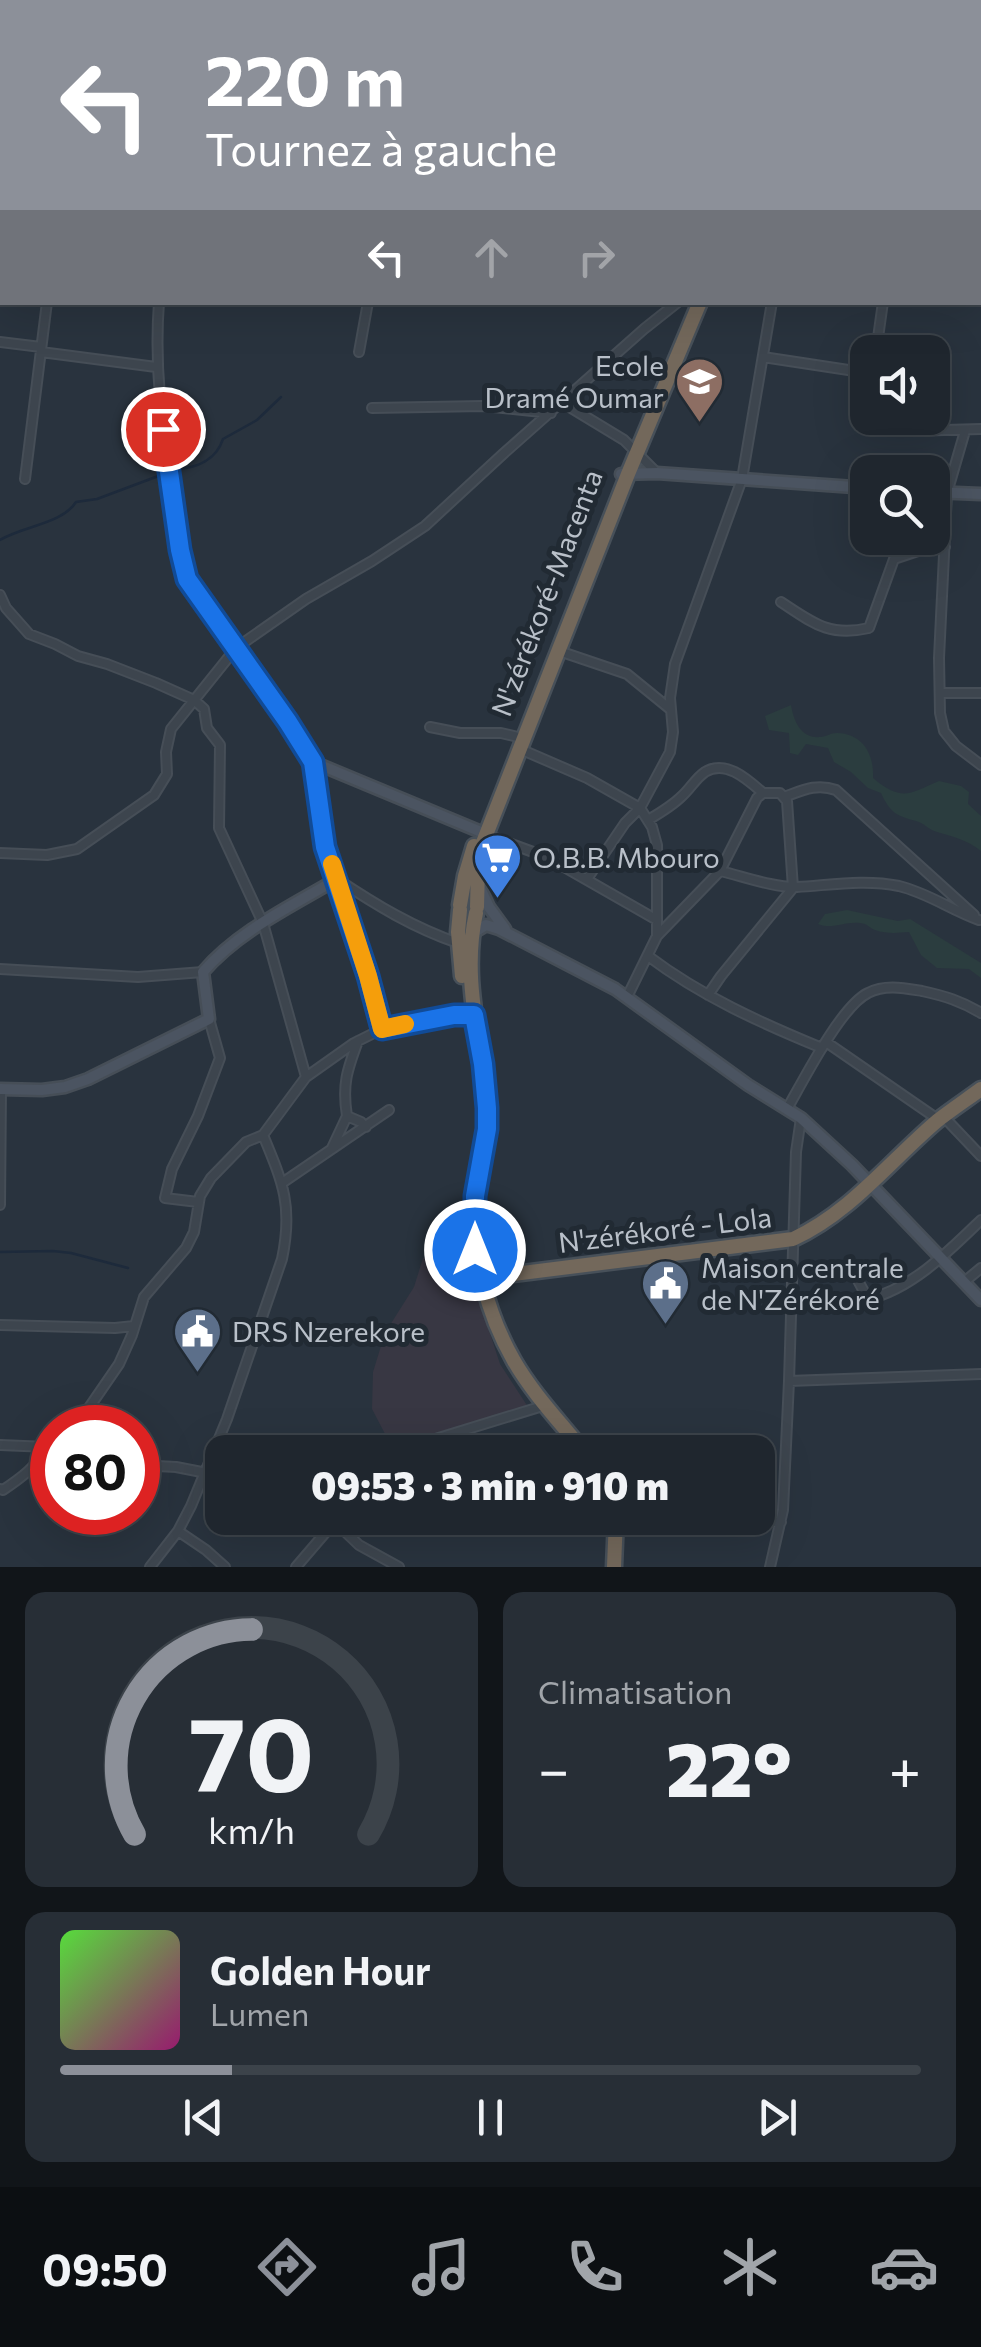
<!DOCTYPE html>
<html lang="fr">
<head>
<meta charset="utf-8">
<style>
  :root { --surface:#1f262e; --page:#272e36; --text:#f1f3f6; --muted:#a1a5aa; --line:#3c434a; --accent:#8c9099 }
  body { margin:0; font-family:Commissioner,sans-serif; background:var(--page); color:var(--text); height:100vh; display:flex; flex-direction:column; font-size:38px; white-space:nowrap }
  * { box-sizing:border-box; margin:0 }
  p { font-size:32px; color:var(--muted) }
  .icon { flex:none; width:55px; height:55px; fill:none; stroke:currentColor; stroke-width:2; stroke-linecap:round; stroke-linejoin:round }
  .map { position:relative; height:1567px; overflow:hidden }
  .side { display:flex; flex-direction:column; gap:25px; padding:25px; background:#111519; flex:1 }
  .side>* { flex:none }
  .guide { position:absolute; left:0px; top:0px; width:982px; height:305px; box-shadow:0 10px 40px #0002,0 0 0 2px var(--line); background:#8c9099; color:#fff; overflow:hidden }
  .fabs { position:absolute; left:850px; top:335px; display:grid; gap:20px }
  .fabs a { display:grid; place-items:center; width:100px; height:100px; border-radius:20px; background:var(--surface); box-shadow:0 10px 40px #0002,0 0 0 2px var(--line); font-size:50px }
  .speed { position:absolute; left:30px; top:1405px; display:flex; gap:20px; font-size:50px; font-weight:700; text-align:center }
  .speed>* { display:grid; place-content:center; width:130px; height:130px; border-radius:50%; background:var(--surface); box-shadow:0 10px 40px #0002,0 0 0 2px var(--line); line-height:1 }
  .speed .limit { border:15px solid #d22; background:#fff; color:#111 }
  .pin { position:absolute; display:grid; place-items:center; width:85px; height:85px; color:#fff; margin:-42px; border:5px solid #fff; border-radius:50%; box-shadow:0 2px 10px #0007 }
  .me { position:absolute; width:110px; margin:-55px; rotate:0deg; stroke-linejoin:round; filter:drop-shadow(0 0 8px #0008) }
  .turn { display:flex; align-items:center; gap:35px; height:210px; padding:0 40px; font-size:45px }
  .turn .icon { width:130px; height:130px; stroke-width:2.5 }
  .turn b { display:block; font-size:70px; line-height:85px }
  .lanes { display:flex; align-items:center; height:95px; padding:0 40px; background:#0003; justify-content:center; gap:50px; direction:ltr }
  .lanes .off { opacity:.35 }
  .big { font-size:75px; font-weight:800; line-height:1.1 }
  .side .tile { flex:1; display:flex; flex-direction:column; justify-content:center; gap:15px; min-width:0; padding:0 35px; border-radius:20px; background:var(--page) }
  .side .dial { align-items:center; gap:0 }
  .dial svg { height:260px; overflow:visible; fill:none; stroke:var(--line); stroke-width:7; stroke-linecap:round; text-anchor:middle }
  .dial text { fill:var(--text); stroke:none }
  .song { display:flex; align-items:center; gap:30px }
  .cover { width:120px; height:120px; border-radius:15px; background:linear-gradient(135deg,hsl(110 70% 55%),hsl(320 70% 35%)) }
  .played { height:10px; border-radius:5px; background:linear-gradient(90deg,var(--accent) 20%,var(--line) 20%) }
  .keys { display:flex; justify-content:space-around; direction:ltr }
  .heat { display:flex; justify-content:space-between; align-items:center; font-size:55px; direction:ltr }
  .side .tiles { flex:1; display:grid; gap:25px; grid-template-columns:1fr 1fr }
  .tile:last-child { grid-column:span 2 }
  .trip { position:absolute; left:205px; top:1435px; width:570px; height:100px; border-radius:20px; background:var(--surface); box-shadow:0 10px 40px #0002,0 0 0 2px var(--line); font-weight:800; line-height:100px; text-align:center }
  .tabs { display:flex; height:160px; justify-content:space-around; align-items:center; background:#0c0f12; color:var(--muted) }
  .tabs .icon { width:70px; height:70px }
  .tabs .selected { color:var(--accent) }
  .tabs b { font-size:45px; color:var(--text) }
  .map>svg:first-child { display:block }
</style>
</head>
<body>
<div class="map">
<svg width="981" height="1567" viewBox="0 0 981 1567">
  <rect width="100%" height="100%" fill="#29333e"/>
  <path fill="#383743" d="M470 1253 484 1315 500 1364 530 1410 394 1451 372 1409 373 1372 385 1333 414 1287 423 1258Z"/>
  <path fill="#2b3d3f" d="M791 705C794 722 801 739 821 737 829 736 829 733 837 733 864 734 874 755 873 778 902 802 909 794 939 781L961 786 969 792 968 804 981 816V851C967 840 954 837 937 832 929 830 924 823 916 821 897 816 890 813 881 793L868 788 851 772 834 762 828 748 806 744 798 755 790 753 789 733 769 730 765 716Z
    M847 910 898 921 910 919 981 963V978L969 969 937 968 921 955 909 932C897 933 887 934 875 930 868 927 868 924 860 923 844 921 833 930 818 924L825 914Z"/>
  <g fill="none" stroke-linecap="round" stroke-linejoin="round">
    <path stroke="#1d2a3b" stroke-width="2.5" d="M0 540C23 526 62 524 76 502L97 499 177 469C197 468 216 460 223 439L257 420 281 397
      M0 1252 53 1251 71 1253 128 1268"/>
    <defs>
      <path id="street" d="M187 0V2
        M244 0 245 2
        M373 0 388 2
        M574 0 575 2
        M641 0V2
        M831 0 832 2
        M408 2 409 0
        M468 2 497 0
        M536 2 538 0
        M890 2 893 0
        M980 92H981
        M0 130 2 117
        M980 149H981
        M159 302C154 368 162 423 172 487 177 526 178 563 199 598L288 722 313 762
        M0 342 41 347
        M41 352 156 367
        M359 352 368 302
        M876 352 883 302
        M763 357 868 373
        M563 403 624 440 657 473
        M372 408 483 406 551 413
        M879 418 909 431 981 429
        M965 431 947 493 939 658 940 713 944 731 956 746 981 765
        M25 479 47 302
        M0 595 6 608 29 634 55 644 78 656 107 664 156 683 194 700 204 709 207 728 220 745 219 828 263 923 306 1077
        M781 602C813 623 829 637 869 628L894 559 921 550 945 547
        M556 650 627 674 670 709
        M940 693H981
        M430 727 460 733H501L518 737
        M520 749 587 778 640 808 652 827 657 845V936
        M784 797C803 790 817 783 836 790L974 915
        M648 820C660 813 672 806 682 796 690 789 696 778 705 772 726 759 748 780 763 793
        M487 835 533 852 566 868 657 920
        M0 853 47 855 77 849 154 795 167 774 166 752 171 729 236 648 306 599 372 561 425 526 503 454 644 329 678 302
        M720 871C742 876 775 888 797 887 831 885 865 879 899 886 928 893 951 910 979 920
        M337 879C376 905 414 928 458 943
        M587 879 625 823 640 808 670 752 673 732 670 698 675 664 742 479 772 302
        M648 956C701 996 761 1023 822 1048
        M0 969 138 977 203 972
        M627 997 657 936 720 871 757 798 763 793H780L787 801 793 888 721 976 708 995
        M358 1041C347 1070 342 1085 347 1116L361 1122 366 1127
        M826 1042 939 1120
        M787 1109C803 1081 841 1006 868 993 885 984 904 988 922 991 945 996 961 1001 981 1013
        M943 1116 981 1156
        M332 1148 347 1116
        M282 1183 389 1110
        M198 1202 165 1198 172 1169 198 1116 220 1058 209 1019
        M0 1205 1 1089
        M846 1269 855 1275 868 1299C912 1289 950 1250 981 1220
        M964 1282 981 1268
        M0 1325 115 1328 134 1326
        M789 1381 981 1374
        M75 1428 119 1364 132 1335 144 1297 186 1248 194 1232 200 1196 211 1178 246 1142 263 1135 306 1077 354 1043 382 1029
        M0 1445 48 1447
        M410 1452 419 1444 546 1405
        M138 1465 176 1467 222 1476
        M0 1489 3 1490C21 1478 37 1466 48 1447
        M616 1519 781 1522
        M336 1523 359 1545 399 1567
        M178 1531 206 1550 225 1567
        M150 1567 178 1531 191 1506 227 1419 282 1259C293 1206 283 1183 263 1135
        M296 1567 326 1532 343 1518
        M770 1567 783 1510 789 1381 796 1152 801 1118"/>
      <path id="secondary" d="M980 254H981
        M621 474 657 473 868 488
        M932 492 981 494
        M313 762 325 847 368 977 382 1029 454 1015H474
        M313 762 486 834
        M480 888 489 907 505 929
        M473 933 486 925 499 929 615 989 748 1085 801 1118 852 1165 981 1300
        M0 1089 42 1090 65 1087 88 1079 209 1019 203 972C238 931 292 906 337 879"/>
      <path id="highway" d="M729 0V2
        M460 905 465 876 474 846
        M477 907 478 868 482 845 628 474 700 302
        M460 910 458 932 462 976
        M476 913C461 981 482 1040 487 1107 486 1138 477 1168 475 1199 472 1255 486 1312 514 1361 533 1394 561 1423 584 1452
        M482 1278 793 1239C850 1213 890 1161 937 1121 951 1110 966 1100 981 1089
        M614 1567 616 1518"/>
    </defs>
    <use href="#street" stroke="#464e57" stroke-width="12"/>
    <use href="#secondary" stroke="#464e57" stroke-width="15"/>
    <use href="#highway" stroke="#475059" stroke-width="19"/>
    <use href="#street" stroke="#3d454e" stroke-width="8"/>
    <use href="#secondary" stroke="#4b5461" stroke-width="10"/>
    <use href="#highway" stroke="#73685b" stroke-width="14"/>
  </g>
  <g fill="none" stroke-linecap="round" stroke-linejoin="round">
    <defs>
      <path id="route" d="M163 429 180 550 187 579 288 722 313 762 325 847 368 976 382 1029 454 1015H474L483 1064 487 1108V1129L475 1196V1250"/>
    </defs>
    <use href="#route" stroke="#114b97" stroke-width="25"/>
    <use href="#route" stroke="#1a73e8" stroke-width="18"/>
    <path stroke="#f59e0b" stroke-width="18" d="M332 864 368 976 382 1029 405 1024"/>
  </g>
  <defs>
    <symbol id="school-pin" viewBox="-11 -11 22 30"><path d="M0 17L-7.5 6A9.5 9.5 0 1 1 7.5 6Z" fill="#8d6e63" stroke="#212a33"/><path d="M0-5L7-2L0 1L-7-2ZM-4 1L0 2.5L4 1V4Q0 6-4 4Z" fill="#fff"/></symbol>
    <symbol id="supermarket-pin" viewBox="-11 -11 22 30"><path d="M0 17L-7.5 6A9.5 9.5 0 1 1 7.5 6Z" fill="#3f7fe0" stroke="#212a33"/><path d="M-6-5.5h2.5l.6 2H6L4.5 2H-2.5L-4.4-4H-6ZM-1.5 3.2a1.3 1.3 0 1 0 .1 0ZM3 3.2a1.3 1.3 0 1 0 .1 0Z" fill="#fff"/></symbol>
    <symbol id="civic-pin" viewBox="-11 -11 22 30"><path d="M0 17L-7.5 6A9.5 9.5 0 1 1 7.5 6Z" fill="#5c6f8a" stroke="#212a33"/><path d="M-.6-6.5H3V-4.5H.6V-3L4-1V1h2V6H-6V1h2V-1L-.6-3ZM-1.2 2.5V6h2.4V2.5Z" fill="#fff"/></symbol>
  </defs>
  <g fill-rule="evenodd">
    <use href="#school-pin" x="672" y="354" width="55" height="75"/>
    <use href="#supermarket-pin" x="470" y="830" width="55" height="75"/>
    <use href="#civic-pin" x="638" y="1256" width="55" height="75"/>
    <use href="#civic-pin" x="170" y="1304" width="55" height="75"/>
  </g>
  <g text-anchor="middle" stroke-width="10" stroke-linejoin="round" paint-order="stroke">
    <g font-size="28" fill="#b9c0c9" stroke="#212a33" text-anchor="start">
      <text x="664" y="376" text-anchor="end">Ecole<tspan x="664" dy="32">Dramé Oumar</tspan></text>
      <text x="533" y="868">O.B.B. Mbouro</text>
      <text x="701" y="1278">Maison centrale<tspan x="701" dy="32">de N'Zérékoré</tspan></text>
      <text x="232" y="1342">DRS Nzerekore</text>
    </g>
    <g font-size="28" fill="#b9c0c9" stroke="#212a33">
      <text transform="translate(547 593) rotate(-69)" y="10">N'zérékoré-Macenta</text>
      <text transform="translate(665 1230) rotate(-7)" y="10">N'zérékoré - Lola</text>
    </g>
  </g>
</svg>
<div class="fabs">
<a><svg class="icon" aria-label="sound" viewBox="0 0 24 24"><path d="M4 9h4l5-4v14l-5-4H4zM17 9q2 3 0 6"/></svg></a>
<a><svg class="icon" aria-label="search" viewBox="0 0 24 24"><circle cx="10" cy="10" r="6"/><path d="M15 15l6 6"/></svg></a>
</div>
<div class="speed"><div class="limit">80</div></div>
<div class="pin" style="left:163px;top:429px;background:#d93025"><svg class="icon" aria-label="arrive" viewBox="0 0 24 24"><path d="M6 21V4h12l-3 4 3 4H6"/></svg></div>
<svg class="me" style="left:475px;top:1250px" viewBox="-20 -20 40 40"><circle r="17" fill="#1a73e8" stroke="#fff" stroke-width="3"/><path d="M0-11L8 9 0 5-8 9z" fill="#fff"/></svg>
<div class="trip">09:53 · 3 min · 910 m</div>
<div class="guide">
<div class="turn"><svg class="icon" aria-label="left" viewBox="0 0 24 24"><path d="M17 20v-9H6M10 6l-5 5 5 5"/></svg><div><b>220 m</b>Tournez à gauche</div></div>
<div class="lanes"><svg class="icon" aria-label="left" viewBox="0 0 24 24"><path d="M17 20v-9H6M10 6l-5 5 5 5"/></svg><svg class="icon off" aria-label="ahead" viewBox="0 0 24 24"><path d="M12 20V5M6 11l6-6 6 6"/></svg><svg class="icon off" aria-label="right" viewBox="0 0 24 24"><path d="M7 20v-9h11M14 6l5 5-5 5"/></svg></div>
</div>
</div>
<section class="side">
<div class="tiles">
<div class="tile dial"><svg viewBox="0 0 100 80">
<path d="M14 69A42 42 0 1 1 86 69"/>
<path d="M14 69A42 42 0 0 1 50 6" stroke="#8c9099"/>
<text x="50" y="56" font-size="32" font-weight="700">70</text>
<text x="50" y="72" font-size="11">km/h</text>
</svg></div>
<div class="tile"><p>Climatisation</p>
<div class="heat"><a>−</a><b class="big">22°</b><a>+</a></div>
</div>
<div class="tile">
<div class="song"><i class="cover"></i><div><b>Golden Hour</b><p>Lumen</p></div></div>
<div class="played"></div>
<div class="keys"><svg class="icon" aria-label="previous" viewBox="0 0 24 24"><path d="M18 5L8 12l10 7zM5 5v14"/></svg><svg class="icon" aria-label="pause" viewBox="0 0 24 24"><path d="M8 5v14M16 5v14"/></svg><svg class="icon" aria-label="next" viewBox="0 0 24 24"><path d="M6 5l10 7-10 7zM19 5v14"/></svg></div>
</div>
</div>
</section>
<nav class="tabs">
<b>09:50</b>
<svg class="icon selected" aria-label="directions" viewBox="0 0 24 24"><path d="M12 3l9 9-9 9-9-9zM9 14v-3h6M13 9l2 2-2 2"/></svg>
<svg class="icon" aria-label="music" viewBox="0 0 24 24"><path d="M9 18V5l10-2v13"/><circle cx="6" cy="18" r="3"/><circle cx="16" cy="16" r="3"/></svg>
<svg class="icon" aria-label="phone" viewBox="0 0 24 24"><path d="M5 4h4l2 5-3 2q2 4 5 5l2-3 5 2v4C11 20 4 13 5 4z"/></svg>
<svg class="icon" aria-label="climate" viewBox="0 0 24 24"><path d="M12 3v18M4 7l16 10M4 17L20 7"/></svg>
<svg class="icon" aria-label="car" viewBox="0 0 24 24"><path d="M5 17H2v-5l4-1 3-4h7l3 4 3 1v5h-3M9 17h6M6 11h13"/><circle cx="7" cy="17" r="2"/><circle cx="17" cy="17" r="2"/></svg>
</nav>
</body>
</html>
